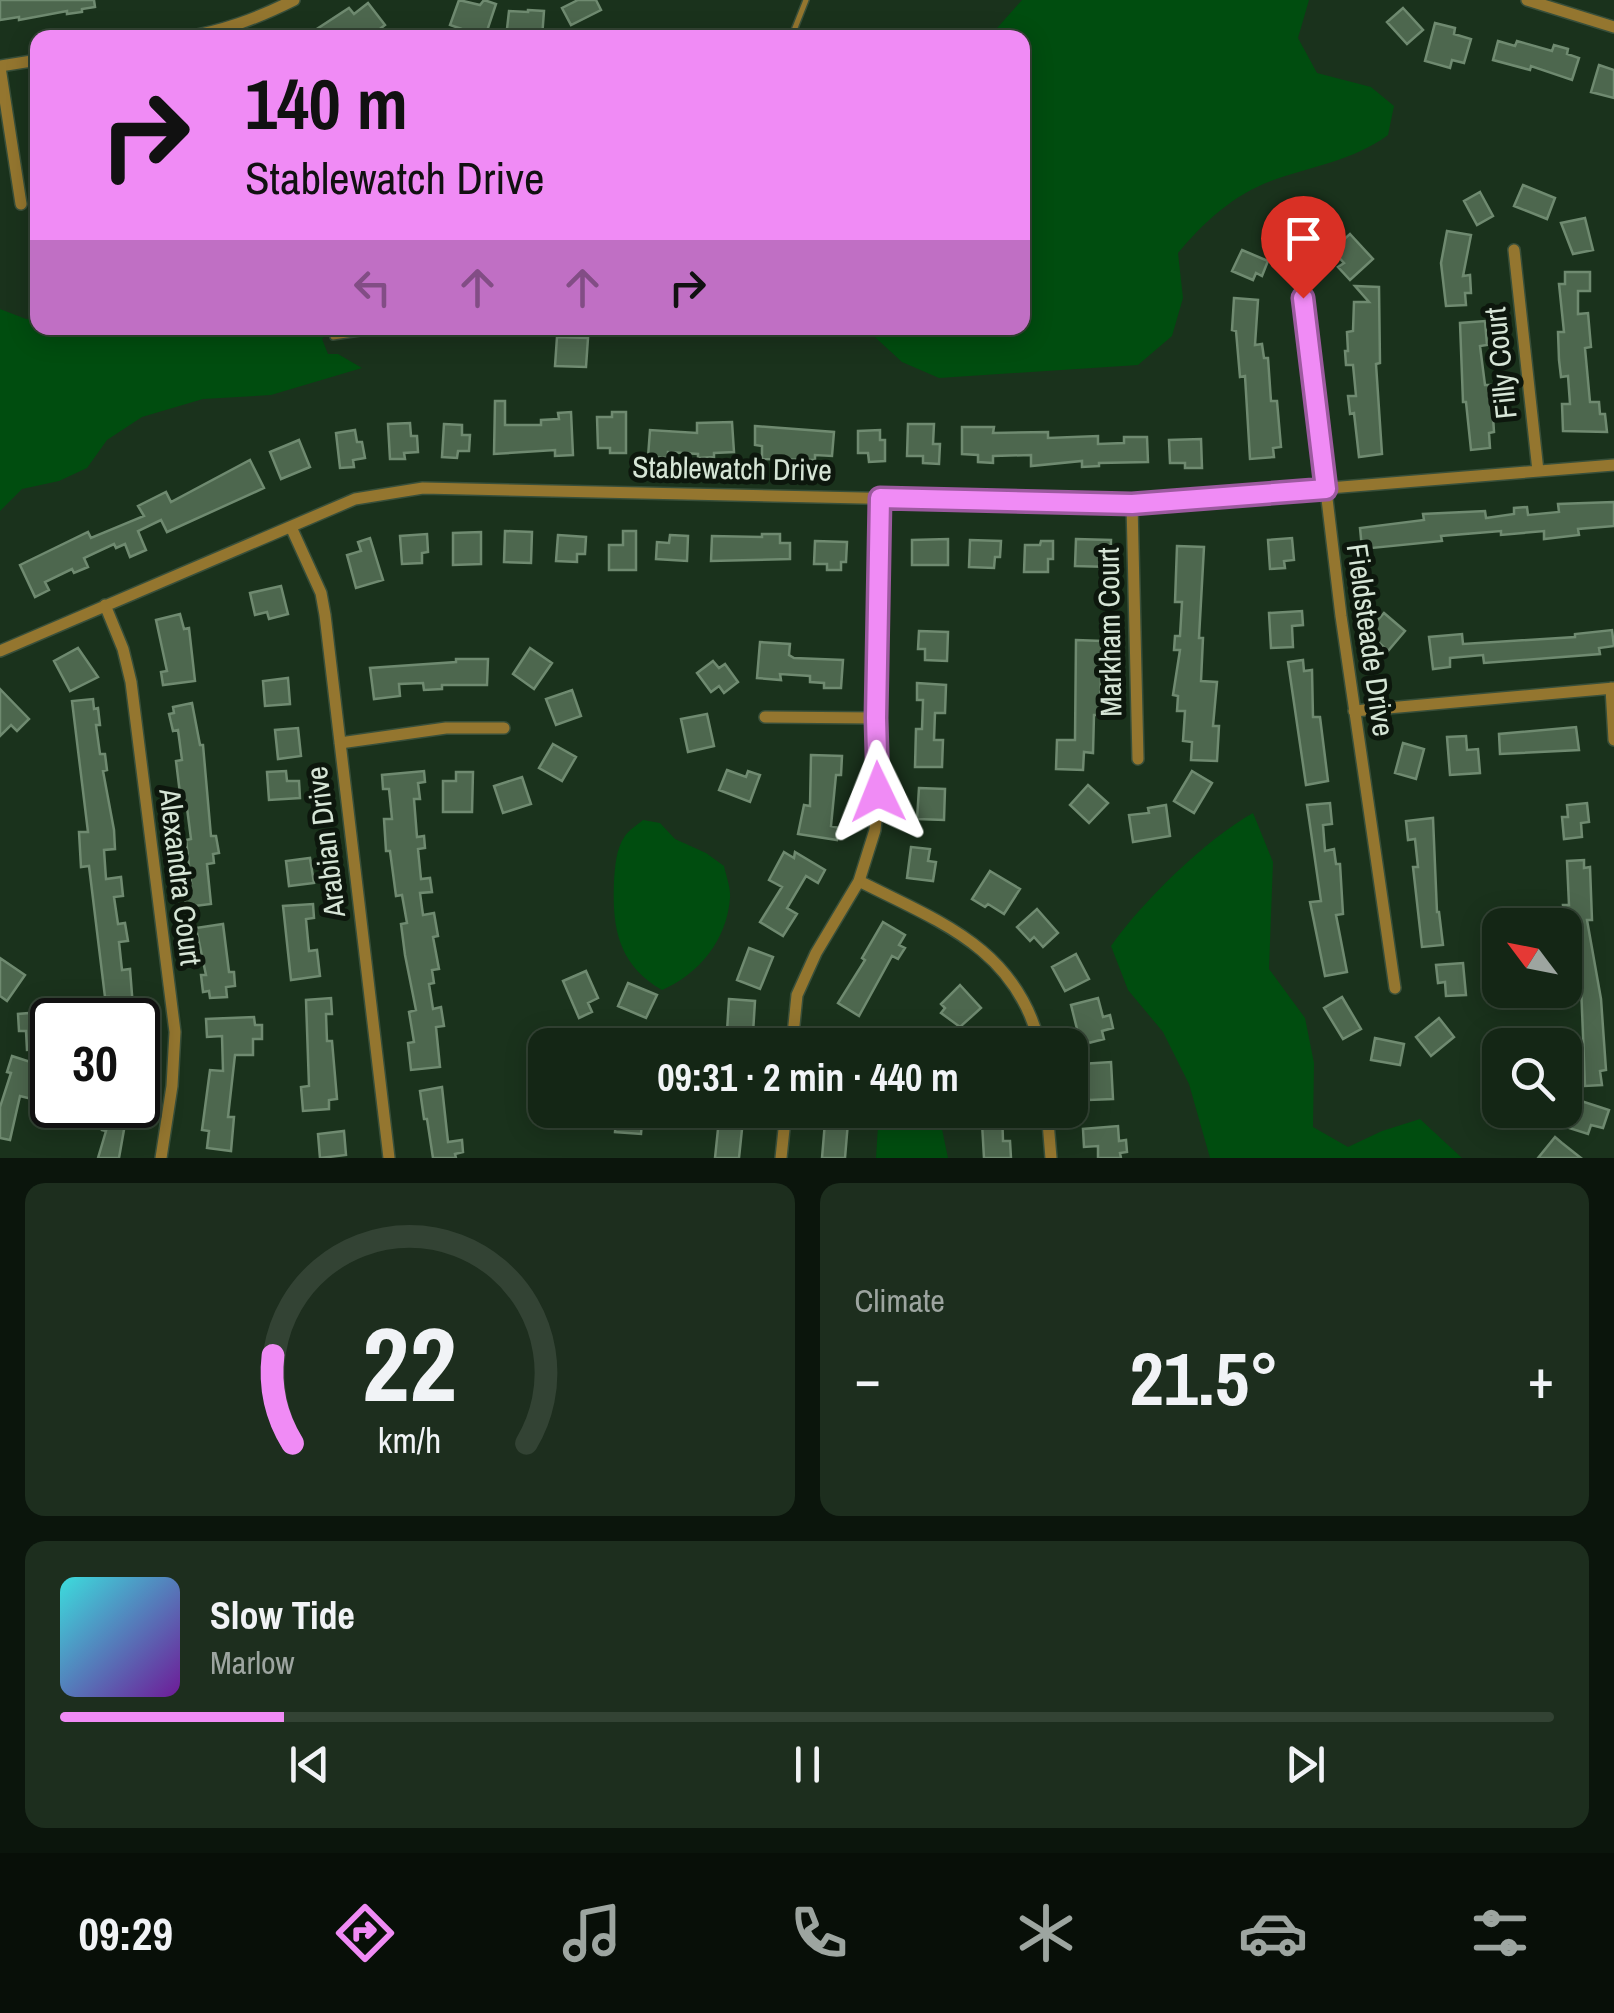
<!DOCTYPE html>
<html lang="en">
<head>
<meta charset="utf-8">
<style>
  :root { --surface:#142615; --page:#1d2e1e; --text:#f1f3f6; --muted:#9da5a0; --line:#334334; --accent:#f08bf5 }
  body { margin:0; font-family:"Archivo Narrow",sans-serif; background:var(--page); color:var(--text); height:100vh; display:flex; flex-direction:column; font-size:38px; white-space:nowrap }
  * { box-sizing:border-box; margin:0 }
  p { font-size:32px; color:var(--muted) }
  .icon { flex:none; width:55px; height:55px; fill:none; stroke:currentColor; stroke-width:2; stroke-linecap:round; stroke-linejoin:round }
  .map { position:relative; height:1158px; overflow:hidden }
  .details { display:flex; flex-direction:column; gap:25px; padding:25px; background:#0b150c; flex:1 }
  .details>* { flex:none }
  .banner { position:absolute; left:30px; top:30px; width:1000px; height:305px; border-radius:20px; box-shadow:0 5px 25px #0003,0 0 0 2px var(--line); background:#f08bf5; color:#111; overflow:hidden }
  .needle { width:65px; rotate:302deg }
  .fabs { position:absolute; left:1482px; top:908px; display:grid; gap:20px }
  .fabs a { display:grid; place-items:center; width:100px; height:100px; border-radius:20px; background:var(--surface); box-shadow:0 5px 25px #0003,0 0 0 2px var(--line); font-size:50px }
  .speed { position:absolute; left:30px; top:998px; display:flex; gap:20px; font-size:50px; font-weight:700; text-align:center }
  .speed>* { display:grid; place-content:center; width:130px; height:130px; border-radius:50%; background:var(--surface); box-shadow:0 5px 25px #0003,0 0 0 2px var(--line); line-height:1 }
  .speed .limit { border:5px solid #111; border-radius:15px; background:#fff; color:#111 }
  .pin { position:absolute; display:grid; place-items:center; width:85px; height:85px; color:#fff; margin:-102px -42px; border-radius:50% 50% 50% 0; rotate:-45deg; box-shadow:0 0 10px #0007 }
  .pin .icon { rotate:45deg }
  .me { position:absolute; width:110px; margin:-55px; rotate:358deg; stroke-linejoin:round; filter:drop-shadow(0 0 8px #0008) }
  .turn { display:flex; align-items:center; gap:35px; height:210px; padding:0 50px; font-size:45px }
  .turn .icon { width:130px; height:130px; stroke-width:2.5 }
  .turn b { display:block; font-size:70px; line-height:85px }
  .lanes { display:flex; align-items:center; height:95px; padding:0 50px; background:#0003; justify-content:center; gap:50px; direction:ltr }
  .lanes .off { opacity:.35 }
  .big { font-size:75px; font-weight:800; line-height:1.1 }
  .details .tile { flex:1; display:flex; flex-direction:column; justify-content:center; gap:15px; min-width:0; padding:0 35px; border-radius:20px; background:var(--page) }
  .details .dial { align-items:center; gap:0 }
  .dial svg { height:260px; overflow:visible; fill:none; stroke:var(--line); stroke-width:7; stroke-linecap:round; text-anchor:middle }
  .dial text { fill:var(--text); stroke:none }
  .song { display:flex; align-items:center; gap:30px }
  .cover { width:120px; height:120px; border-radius:15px; background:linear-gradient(135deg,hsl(180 70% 55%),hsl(280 70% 35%)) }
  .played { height:10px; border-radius:5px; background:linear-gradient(90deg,var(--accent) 15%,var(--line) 15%) }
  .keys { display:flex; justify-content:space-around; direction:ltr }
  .heat { display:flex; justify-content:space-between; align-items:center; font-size:55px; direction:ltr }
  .details .tiles { flex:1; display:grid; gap:25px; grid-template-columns:1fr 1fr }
  .tile:last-child { grid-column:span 2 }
  .trip { position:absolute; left:528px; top:1028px; width:560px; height:100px; border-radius:20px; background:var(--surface); box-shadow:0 5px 25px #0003,0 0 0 2px var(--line); font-weight:800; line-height:100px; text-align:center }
  .tab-bar { display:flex; height:160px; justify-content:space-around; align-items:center; background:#080f08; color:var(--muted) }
  .tab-bar .icon { width:70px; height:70px }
  .tab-bar .on { color:var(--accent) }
  .tab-bar b { font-size:45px; color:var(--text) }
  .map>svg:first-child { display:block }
</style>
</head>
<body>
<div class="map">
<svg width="1614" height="1158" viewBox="0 0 1614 1158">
  <rect width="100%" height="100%" fill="#1a321c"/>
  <path fill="#004d0f" d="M1022 0H1309L1298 38 1317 73 1371 87 1394 106 1388 135C1353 161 1311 166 1271 181 1233 195 1203 223 1178 253L1183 298 1172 336 1138 365 939 378 902 362 865 328H1022V38L989 37Z
    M0 309 26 319 37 318 38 328H334L322 339 328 354H338L362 368 271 395 203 399 142 417 107 440 87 468 59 481 22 489 0 511Z
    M1253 813 1273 862 1269 969 1305 1018 1314 1063 1313 1127 1348 1147 1382 1131 1420 1119 1462 1158H1210L1189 1084 1163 1032 1128 990 1111 946C1142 902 1206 839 1253 813Z
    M643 820 660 823 675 839 706 853 724 866C726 876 731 888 730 898 727 940 699 974 662 990 618 964 612 928 614 881 615 867 616 848 625 836 629 830 637 825 643 820Z
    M879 1110H938L948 1158H876Z"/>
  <path fill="#4d674e" stroke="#6f8a70" stroke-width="2.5" d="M0 0H94L95 7 82 9V12L67 14V11L19 20V17L0 20Z
    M459 0 480 5 484 0 496 4 485 37 450 25Z
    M578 0H596L601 10 571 25 562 8Z
    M368 3 385 25 368 38H303L349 8 354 14Z
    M1403 8 1423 30 1407 44 1387 22Z
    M528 10 544 11 542 38H506L509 11 528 12Z
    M1435 23 1455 28 1454 34 1471 39 1464 63 1452 60 1450 68 1425 61Z
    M1498 41 1515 46 1517 41 1552 51 1554 45 1568 49 1567 54 1579 58 1572 80 1531 66 1530 70 1493 60Z
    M1599 65 1614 70V98L1591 92Z
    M1523 185 1555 198 1547 219 1514 206Z
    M1480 192 1493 216 1477 225 1464 201Z
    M1585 218 1593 250 1573 254 1561 223Z
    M1317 221 1318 249H1304L1303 244H1286V222Z
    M1447 231 1471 235 1463 276 1470 275 1471 293H1465L1466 305 1446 306 1441 263Z
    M1350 234 1373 259 1350 280 1338 267 1344 263 1332 250Z
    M1242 250 1268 261 1262 276 1256 273 1253 280 1232 271Z
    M1565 272H1590V291H1578V314L1588 313 1591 347 1585 348 1590 402H1599L1600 414H1605L1607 432 1563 431 1562 404H1570L1568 376 1561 377 1559 360 1558 332H1564L1559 284H1565Z
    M1355 286 1379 287 1380 363 1376 364 1382 454 1359 457 1354 413 1350 414 1348 396H1356L1353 365H1346L1345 351H1348L1347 332 1353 331 1354 302H1369Z
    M1234 298 1258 300 1255 345 1262 344 1264 358H1268L1271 401H1277L1281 447 1273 448 1274 457 1250 459 1245 376 1240 377 1236 331 1232 330Z
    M1485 321 1487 345 1480 346 1485 385H1491L1494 432 1489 433 1490 448 1471 450 1466 402H1463L1460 323Z
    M557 337 588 338 586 367 555 366Z
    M495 401H505V425H541V420L559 419 558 413 571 412 573 455 555 456V450L494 454Z
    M612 412H626V453H610V448H598L597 417H612Z
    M732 422 734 452 714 453V457L698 458V454L668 452V458L648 457 650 430 697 433V423Z
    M410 423 411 436H417L418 452 404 453 405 459H390L388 424Z
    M444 424 462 425V435H470L469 451H458L457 458 442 457Z
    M908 424H934L933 444H940L939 464 923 463V456H907Z
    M755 426 834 432 832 456 815 455V460L762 459V446L755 445Z
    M962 427H994L993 433 1048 432V438L1098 436V444L1124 443V437H1147L1148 462 1099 463V466L1082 467V461L1031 466V455L993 456V463L978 462V455L962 454Z
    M355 430 357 442H362L365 458 353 460 354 467 340 468 336 433Z
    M880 430V440H885V461L869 462 868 453H858V431Z
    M1201 439 1202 468H1185V463H1170L1169 440Z
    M299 440 310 467 281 479 270 452Z
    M250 460 264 488 167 532 161 520 138 531 146 550 130 557 125 544 116 548 114 544 84 558 88 567 74 573 72 569 45 582 49 590 35 597 20 565 88 532 91 538 144 516 138 506 166 492 171 502Z
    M1614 502V526L1578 529 1579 535 1544 539V531L1501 535V531L1441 536 1442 541 1362 549 1360 528 1424 520 1423 514 1485 511 1486 518 1514 514V508L1527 507 1528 515 1559 512 1558 504Z
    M505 531 532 532 531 563 504 562Z
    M623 531H636V570H609V545H623Z
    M481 532V564L453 565V533Z
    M427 534 428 552 422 553V563L402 564 400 536Z
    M762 534H780V543H790V559L711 561 712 536 762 537Z
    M558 535 586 537 585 554H577V562L556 561Z
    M670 535 688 536 687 561 656 559 657 542 669 543Z
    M370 538 383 580 356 588 347 555 361 551 358 542Z
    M1292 538 1294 560 1284 561 1285 568 1270 569 1268 540Z
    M948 539V565H912V540Z
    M1076 539 1111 540 1110 567 1075 566Z
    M970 540 1001 541 1000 557H995L994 568 969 567Z
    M815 541 847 542 846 562H841V570H827V564H814Z
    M1041 541H1053V559H1048V572H1024L1025 545H1040Z
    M1177 546 1204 547 1199 638H1203L1201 681 1217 682 1213 726H1219L1217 761 1191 760 1192 742 1183 741 1185 711H1177L1178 696 1173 695 1180 650H1174L1175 636H1180L1182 602H1175Z
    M281 586 288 614 269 619 267 612 255 615 250 593Z
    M1302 611 1303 625 1292 626 1293 647 1271 648 1269 613Z
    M1384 613 1405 631 1388 651 1367 632Z
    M180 614 184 629 189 628 195 681 163 685 161 672 167 671 156 620Z
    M1612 630 1614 646 1599 648 1600 654 1484 663 1483 655 1450 658V667L1433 669 1429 637 1462 634 1463 644 1575 637V634Z
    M919 631 948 632 947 661 925 660V649H918Z
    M1076 640 1102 641 1100 715H1094L1093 753 1084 752 1083 770 1056 769 1057 740H1075Z
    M760 642 790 644 789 655 794 658 843 660 841 688H824V683L810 682V676L780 674 781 680 757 678Z
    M78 648 98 677 70 691 54 661Z
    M530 648 552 663 534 689 513 674Z
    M456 659H488L487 685H442V689L424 690 423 683 399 684 400 696 374 699 370 668 456 662Z
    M1303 660 1304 671 1312 670 1313 717H1320L1328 781 1306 785 1288 662Z
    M713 661 719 668 725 664 738 682 724 693 719 686 711 692 697 673Z
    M288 678 290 704 265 706 263 681Z
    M917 683 946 685 945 713H935L934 740H943L942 767H915L916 729H922L923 700H917Z
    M0 689 29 719 17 731 11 725 0 736Z
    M572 690 581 716 556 725 546 699Z
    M93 699 94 709 98 708 100 725H96L100 754H105L107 770 103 771 114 830 115 849 104 850 106 879 121 877 123 896 114 897 118 924 125 923 128 941 119 942 122 970 130 969 134 1020H111L109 997H105L89 866 81 867 79 832H88L72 701Z
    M192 703 200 745H203L211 836H216L219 853 213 854 214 863 207 864 211 904 186 907 183 884 191 883 186 840 191 839 187 808 182 810 176 761 182 760 178 730 173 731 169 714 174 713 173 707Z
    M707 714 714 746 688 752 681 719Z
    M1576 727 1579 750 1500 754 1499 734Z
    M298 728 301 756 278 759 275 730Z
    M1466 736 1467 750 1478 749 1480 773 1450 775 1447 737Z
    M1403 743 1424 749 1416 779 1395 773Z
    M553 744 576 757 562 781 539 768Z
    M811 755 842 756 841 775H836L831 826 839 828 837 840 798 834 804 805 810 806Z
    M727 770 746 777 748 771 760 775 750 802 719 790Z
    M286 771 287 781H299L300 798 269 800 267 772Z
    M424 771 425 782 418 783 420 799H414L417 837 424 836 425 848 418 849 421 879 430 878 432 892 420 893 423 915 434 913 438 936 433 937 439 969 432 970 434 983 429 984 433 1009 441 1007 444 1026 436 1027 440 1067 411 1070 408 1043 414 1042 409 1012 416 1010 405 955 401 924 407 923 402 895 396 896 390 851H386L384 819H392L389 789H383L382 775Z
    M1192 771 1212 783 1194 813 1174 801Z
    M456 772H473L472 812H443V781H456Z
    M522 777 531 804 503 813 494 786Z
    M1088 785 1108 803 1089 823 1070 805Z
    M919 788 945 789 944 820 917 819Z
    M1330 803 1332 824 1323 825 1325 851 1334 849 1336 864H1340L1343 914 1336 915 1347 972 1325 976 1310 902 1321 901 1307 805Z
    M1587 803 1589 822 1581 823 1582 837 1564 839 1562 817H1568L1567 805Z
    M1166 805 1170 836 1133 842 1129 815 1149 813 1148 808Z
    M1433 818 1437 912H1439L1443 945 1422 947 1413 867H1418L1415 839 1408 840 1406 821Z
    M911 847 930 849 928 861 936 862 933 881 907 878Z
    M784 852 794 858 795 852 825 870 818 883 806 876 787 908 797 914 783 936 760 922 782 887 769 880Z
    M310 858 314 883 289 886 286 861Z
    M1584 860V868L1590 867 1592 920H1587L1601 999 1606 1070 1600 1071 1602 1085 1585 1086 1581 985 1573 934 1567 935 1563 905H1569L1567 861Z
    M990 871 1020 889 1004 914 988 904 985 907 972 899Z
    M313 904 314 918 306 919 309 951 317 950 320 976 291 980 283 906Z
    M1037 909 1058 933 1043 947 1034 937 1030 941 1017 927Z
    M883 922 905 935 899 945 905 948 898 959 892 956 859 1016 838 1003 865 960 862 958Z
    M223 924 229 972H234L235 986 226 987 227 997 210 998 209 991 203 992 201 975H206L196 928Z
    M749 948 773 957 760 989 737 980Z
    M1076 954 1089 979 1065 991 1052 967Z
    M0 958 25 975 7 1001 0 996Z
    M1463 963 1466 995 1446 996 1445 982 1438 983 1436 965Z
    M586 971 598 998 588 1003 592 1012 579 1018 563 981Z
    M628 983 657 995 646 1018 618 1006Z
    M960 985 981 1008 960 1027 941 1013 945 1008 941 1004Z
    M1342 997 1361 1029 1343 1039 1324 1008Z
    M331 998 332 1014H326L327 1041H332L337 1099 329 1100V1109L303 1111 301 1087 309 1086 306 1000Z
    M1098 998 1103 1017 1110 1015 1113 1028 1102 1031 1104 1039 1081 1045 1071 1005Z
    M729 999 755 1001 753 1033 727 1031Z
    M52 1011V1048L27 1050 26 1031H19L18 1014Z
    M254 1017 255 1025H262V1039H253V1055H235L228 1117H234L231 1151 207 1148 209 1131 202 1130 210 1070 223 1071 222 1036 207 1037 206 1019Z
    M1439 1018 1454 1037 1431 1056 1416 1037Z
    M543 1032 578 1040V1045H540Z
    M1375 1038 1404 1044 1400 1065 1371 1060Z
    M12 1056 43 1066 32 1099 20 1096 10 1140 0 1138V1107L11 1073 7 1072Z
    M1111 1062 1113 1099 1089 1100 1088 1086H1083L1081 1064Z
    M442 1087 448 1142 462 1140 463 1152 455 1154 456 1158H433L427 1119H424L420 1091Z
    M1578 1100 1609 1110 1603 1128 1591 1125 1588 1134 1569 1128Z
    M106 1105 134 1107 131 1125 125 1124 119 1158H98L106 1131 102 1130Z
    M568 1110H605L587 1128Z
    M617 1110H643L641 1134 615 1132Z
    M720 1110H744L739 1158H715Z
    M826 1110H849L845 1158H822Z
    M976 1110H1002L1003 1141H1010L1011 1158H984L982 1123 976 1124Z
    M1118 1126 1119 1141 1126 1140 1127 1152 1120 1153 1121 1158H1098V1146L1084 1147 1083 1129Z
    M344 1131 346 1155 320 1158 318 1134Z
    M1555 1137 1562 1143 1581 1158H1538Z"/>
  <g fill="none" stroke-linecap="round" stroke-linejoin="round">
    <defs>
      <path id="lane" d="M791 38 806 0
        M333 337 394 328"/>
      <path id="street" d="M1527 0 1614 27
        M181 38C223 31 256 19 294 0
        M0 66 38 60
        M0 67 21 204
        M1514 250 1538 471
        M1303 298 1341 616 1395 988
        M1132 504 1138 759
        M291 527 321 593 325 615 389 1158
        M105 605 123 649 131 682 175 1032 172 1086 161 1158
        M0 651 355 499 423 488 1132 504 1614 465
        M1611 688 1614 740
        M1354 711 1614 688
        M765 717 875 718
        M340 743 446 728H504
        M859 881C940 922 1016 948 1040 1045
        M792 1045 797 995 816 953 859 881 875 830 879 792 875 718 880 498
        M1047 1110 1051 1158
        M781 1158 786 1110"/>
    </defs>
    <use href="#lane" stroke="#384f3a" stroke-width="8"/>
    <use href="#street" stroke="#384f3a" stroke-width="14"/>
    <use href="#lane" stroke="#94762f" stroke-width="5"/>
    <use href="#street" stroke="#94762f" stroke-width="11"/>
  </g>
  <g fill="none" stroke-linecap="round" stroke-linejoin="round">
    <defs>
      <path id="route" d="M878 792 876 718 880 498 1132 504 1326 489 1303 298"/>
    </defs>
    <use href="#route" stroke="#9c5a9f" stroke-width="25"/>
    <use href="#route" stroke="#f08bf5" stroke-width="18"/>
  </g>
  <g text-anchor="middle" stroke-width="10" stroke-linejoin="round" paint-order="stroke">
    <g font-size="30" fill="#d6e5d6" stroke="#0d170d">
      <text transform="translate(1501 363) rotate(-96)" y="10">Filly Court</text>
      <text transform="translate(732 469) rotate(1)" y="10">Stablewatch Drive</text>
      <text transform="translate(1110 632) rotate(-91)" y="10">Markham Court</text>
      <text transform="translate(1370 640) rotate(82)" y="10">Fieldsteade Drive</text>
      <text transform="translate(326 842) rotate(-97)" y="10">Arabian Drive</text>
      <text transform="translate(180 877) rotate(83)" y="10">Alexandra Court</text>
    </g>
  </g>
</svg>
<div class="fabs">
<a><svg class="needle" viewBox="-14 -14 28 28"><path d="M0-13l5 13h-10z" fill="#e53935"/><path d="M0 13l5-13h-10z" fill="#9da5a0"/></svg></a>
<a><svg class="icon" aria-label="search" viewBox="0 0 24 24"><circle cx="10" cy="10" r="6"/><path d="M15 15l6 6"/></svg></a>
</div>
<div class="speed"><div class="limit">30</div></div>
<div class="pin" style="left:1303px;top:298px;background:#d93025"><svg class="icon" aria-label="arrive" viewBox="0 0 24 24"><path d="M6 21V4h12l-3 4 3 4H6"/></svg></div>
<svg class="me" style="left:878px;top:792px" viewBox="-20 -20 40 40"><path d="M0-17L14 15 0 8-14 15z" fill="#f08bf5" stroke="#fff" stroke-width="4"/></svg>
<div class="trip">09:31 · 2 min · 440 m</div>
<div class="banner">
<div class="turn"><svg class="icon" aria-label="right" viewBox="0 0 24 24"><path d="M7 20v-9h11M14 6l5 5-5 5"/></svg><div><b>140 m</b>Stablewatch Drive</div></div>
<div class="lanes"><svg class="icon off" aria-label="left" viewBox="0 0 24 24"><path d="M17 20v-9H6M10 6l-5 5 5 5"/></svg><svg class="icon off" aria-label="ahead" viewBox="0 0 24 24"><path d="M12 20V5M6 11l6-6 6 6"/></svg><svg class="icon off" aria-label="ahead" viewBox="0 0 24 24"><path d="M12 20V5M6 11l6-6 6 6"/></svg><svg class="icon" aria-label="right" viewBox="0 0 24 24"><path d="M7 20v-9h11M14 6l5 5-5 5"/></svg></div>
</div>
</div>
<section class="details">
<div class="tiles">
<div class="tile dial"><svg viewBox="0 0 100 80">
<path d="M14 69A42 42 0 1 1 86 69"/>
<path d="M14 69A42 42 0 0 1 8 42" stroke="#f08bf5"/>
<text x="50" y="56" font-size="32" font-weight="700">22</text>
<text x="50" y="72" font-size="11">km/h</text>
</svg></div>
<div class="tile"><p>Climate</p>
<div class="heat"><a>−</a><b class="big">21.5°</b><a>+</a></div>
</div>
<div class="tile">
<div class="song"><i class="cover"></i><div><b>Slow Tide</b><p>Marlow</p></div></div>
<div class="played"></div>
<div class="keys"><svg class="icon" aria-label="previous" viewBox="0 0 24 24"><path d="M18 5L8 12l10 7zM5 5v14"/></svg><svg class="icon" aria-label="pause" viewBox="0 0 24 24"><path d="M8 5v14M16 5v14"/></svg><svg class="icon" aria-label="next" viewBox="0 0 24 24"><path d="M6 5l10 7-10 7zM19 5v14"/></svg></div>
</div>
</div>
</section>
<nav class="tab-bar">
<b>09:29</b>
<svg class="icon on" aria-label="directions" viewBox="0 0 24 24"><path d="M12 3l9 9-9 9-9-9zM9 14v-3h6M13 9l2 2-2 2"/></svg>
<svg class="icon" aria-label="music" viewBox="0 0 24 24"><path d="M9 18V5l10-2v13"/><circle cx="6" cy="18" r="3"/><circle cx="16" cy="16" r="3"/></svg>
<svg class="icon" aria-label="phone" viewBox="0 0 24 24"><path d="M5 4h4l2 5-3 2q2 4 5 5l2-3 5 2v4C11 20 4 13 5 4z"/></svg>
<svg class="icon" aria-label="climate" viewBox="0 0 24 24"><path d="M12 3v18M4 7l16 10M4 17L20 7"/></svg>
<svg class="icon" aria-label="car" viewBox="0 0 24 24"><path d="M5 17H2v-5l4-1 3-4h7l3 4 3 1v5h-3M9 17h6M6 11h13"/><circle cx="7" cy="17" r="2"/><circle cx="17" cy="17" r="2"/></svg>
<svg class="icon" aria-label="filters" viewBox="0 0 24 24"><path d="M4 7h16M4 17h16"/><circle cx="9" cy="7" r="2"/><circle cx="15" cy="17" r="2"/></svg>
</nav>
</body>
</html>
